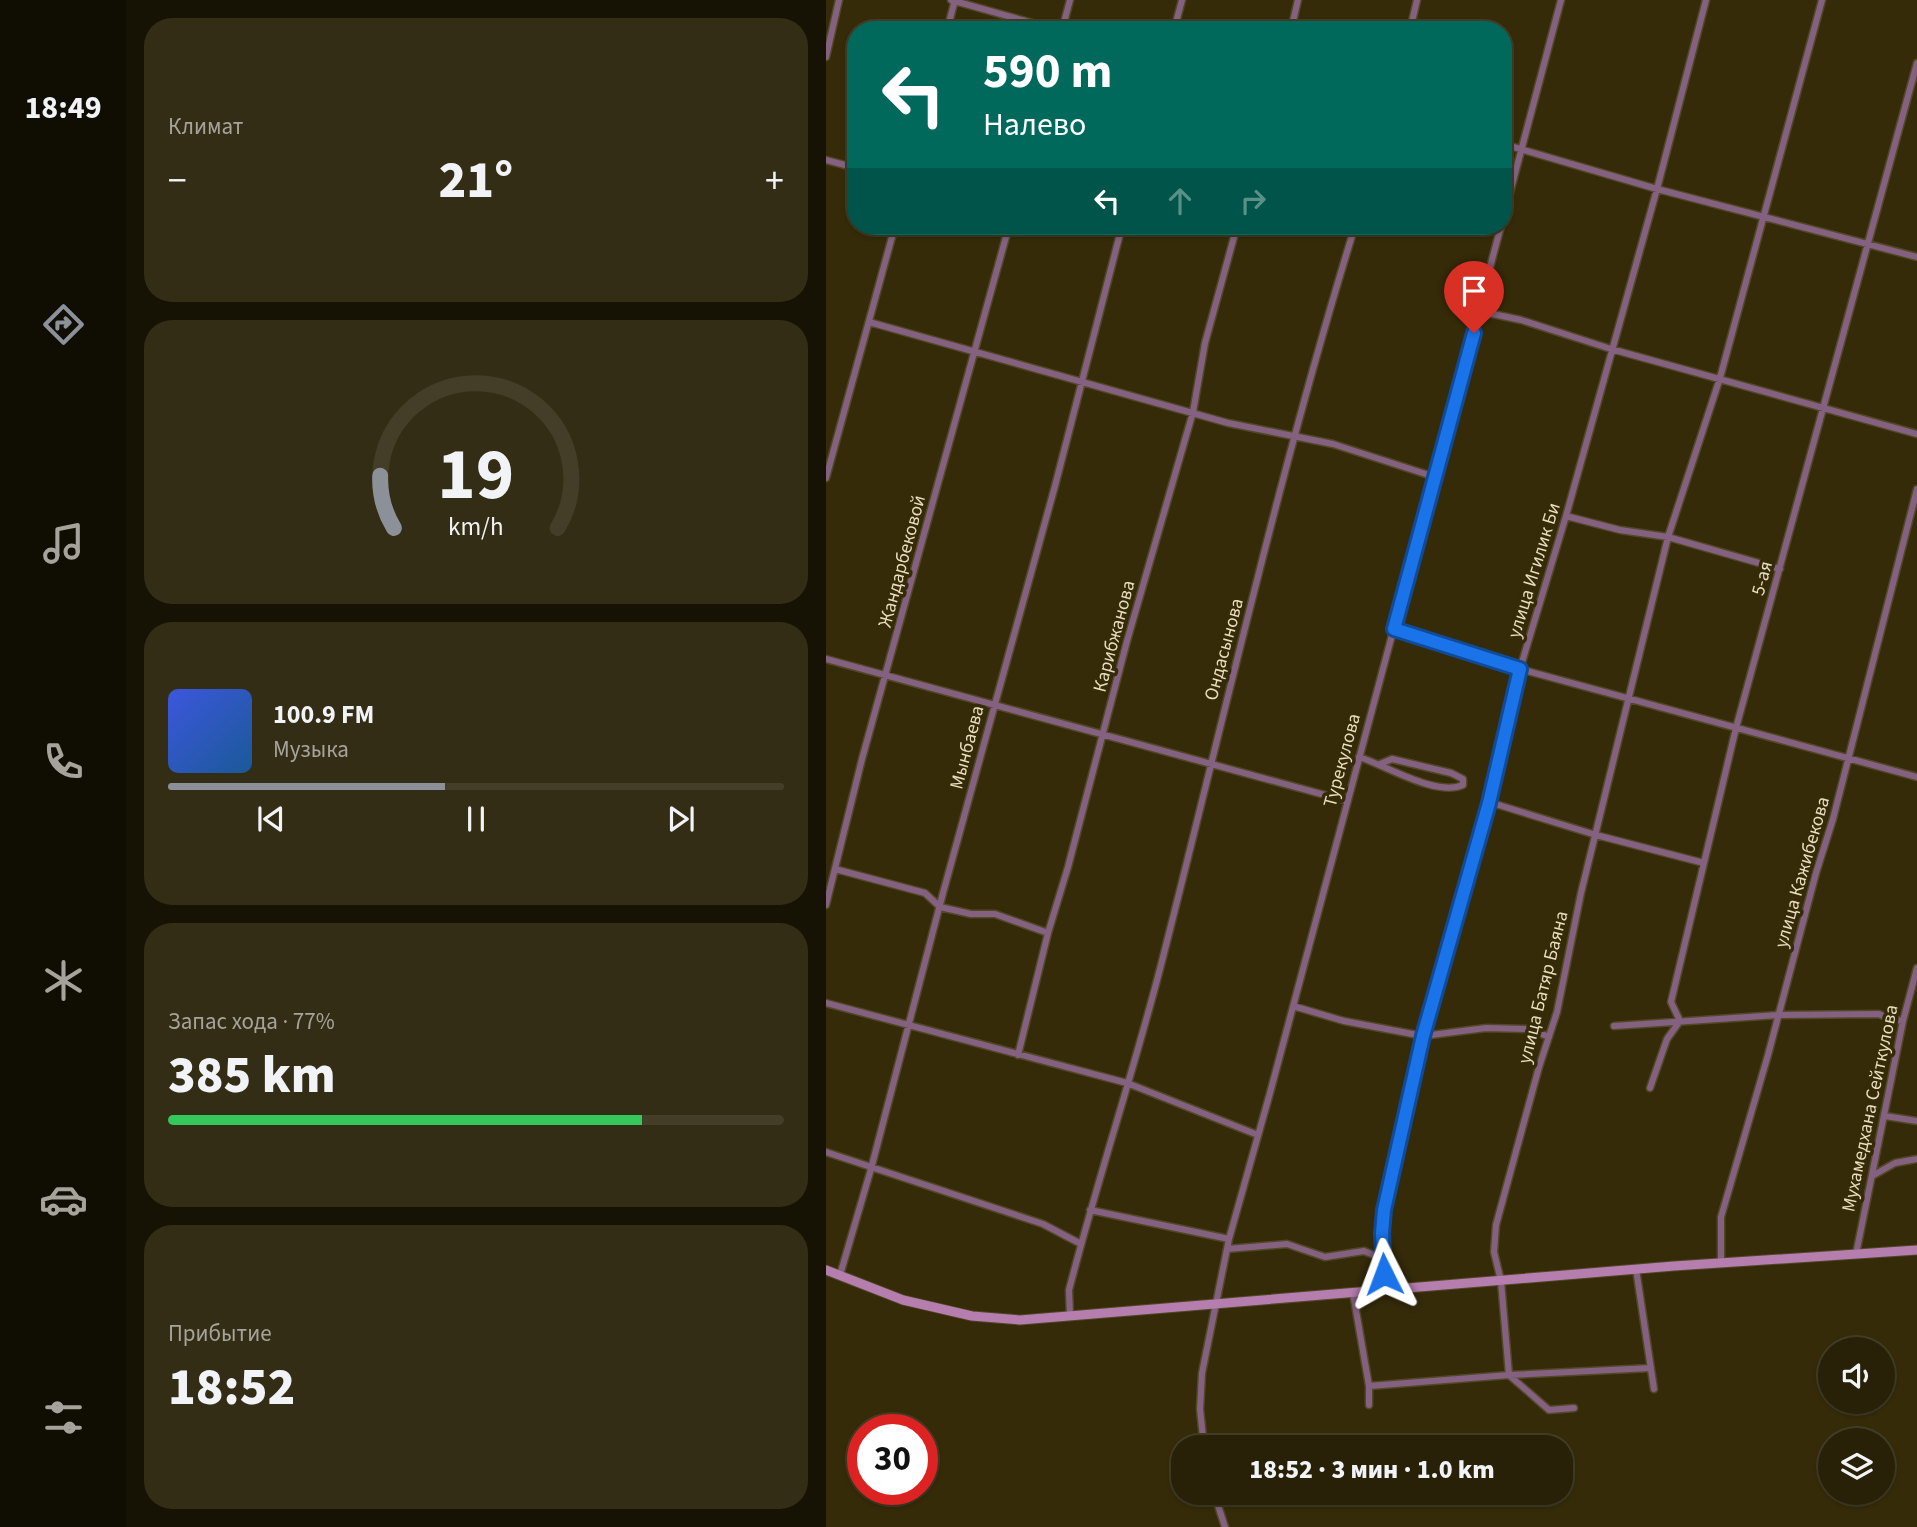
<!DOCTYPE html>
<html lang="ru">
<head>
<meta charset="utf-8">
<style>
  :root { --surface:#282007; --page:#342d15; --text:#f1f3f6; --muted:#a5a39b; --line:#443e28; --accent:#8c9099 }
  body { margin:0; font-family:"Source Sans 3",sans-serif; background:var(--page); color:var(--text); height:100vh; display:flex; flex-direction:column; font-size:26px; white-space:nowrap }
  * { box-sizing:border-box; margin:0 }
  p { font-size:23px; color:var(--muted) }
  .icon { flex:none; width:38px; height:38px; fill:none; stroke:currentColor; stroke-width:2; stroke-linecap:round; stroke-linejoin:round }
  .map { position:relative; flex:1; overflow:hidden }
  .details { display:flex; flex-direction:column; gap:18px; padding:18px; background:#161204; width:700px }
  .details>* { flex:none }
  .banner { position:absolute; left:21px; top:21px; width:665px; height:214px; border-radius:28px; box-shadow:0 2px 5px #0004,0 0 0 2px var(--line); background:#00695c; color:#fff; overflow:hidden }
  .buttons { position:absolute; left:992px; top:1337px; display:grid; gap:14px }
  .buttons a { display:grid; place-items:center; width:77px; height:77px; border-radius:50%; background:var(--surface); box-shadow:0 2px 5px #0004,0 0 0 2px var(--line); font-size:35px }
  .speed { position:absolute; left:21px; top:1414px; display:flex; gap:14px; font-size:35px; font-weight:700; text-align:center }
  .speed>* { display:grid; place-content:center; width:91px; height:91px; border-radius:50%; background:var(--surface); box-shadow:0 2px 5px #0004,0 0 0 2px var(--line); line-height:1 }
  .speed .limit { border:10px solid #d22; background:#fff; color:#111 }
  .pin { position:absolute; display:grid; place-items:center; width:60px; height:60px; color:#fff; margin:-72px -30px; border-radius:50% 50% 50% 0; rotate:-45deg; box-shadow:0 0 7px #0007 }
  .pin .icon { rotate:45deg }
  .me { position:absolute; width:77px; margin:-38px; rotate:357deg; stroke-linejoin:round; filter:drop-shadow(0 0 5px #0008) }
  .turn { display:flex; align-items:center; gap:24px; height:147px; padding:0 21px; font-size:32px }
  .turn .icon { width:91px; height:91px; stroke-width:2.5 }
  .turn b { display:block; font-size:49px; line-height:60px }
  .lanes { display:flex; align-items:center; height:66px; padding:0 21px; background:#0003; justify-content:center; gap:35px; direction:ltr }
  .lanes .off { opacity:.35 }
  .big { font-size:52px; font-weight:800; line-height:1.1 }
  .details .widget { flex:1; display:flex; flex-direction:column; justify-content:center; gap:10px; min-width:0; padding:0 24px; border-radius:28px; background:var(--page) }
  .details .dial { align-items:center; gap:0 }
  .dial svg { height:182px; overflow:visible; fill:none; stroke:var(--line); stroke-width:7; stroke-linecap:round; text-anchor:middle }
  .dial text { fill:var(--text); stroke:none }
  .song { display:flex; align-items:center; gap:21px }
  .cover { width:84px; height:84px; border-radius:10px; background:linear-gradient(135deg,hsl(230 70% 55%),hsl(210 70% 35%)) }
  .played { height:7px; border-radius:4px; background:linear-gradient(90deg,var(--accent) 45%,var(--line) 45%) }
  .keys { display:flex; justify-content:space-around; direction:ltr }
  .heat { display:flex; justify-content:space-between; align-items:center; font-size:38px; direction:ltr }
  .charge { height:10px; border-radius:5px; background:linear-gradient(90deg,#34c759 77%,var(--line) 0) }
  .trip { position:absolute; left:345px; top:1435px; width:402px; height:70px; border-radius:28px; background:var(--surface); box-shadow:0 2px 5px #0004,0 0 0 2px var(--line); font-weight:800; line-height:70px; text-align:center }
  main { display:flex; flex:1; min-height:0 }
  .menu { display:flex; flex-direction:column; width:126px; justify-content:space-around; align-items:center; background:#100d03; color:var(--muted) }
  .menu .icon { width:49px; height:49px }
  .menu .on { color:var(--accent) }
  .menu b { font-size:32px; color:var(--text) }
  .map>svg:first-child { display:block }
</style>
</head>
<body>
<main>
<nav class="menu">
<b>18:49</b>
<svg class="icon on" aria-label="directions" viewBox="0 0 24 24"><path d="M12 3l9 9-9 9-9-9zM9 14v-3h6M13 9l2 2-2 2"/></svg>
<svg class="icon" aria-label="music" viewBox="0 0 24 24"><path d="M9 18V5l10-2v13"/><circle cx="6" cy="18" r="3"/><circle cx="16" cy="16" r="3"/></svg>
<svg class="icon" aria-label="phone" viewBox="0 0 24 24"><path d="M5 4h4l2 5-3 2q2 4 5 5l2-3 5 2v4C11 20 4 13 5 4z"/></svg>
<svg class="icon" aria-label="climate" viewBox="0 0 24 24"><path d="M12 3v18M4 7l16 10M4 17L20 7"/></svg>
<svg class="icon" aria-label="car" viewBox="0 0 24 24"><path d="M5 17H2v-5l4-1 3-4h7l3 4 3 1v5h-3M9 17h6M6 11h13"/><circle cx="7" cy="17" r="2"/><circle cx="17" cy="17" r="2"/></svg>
<svg class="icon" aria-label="filters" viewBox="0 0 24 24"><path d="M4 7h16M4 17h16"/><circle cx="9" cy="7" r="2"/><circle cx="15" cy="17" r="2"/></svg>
</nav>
<section class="details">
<div class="widget"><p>Климат</p>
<div class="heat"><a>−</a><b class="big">21°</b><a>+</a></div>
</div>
<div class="widget dial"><svg viewBox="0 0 100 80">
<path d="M14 69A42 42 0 1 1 86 69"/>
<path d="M14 69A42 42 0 0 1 8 46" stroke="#8c9099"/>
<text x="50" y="56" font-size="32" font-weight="700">19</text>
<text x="50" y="72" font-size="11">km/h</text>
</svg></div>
<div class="widget">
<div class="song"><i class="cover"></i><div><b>100.9 FM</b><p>Музыка</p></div></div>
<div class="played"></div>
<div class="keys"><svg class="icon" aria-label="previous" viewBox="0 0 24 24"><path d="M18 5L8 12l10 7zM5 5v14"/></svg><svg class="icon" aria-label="pause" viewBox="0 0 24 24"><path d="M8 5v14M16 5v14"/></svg><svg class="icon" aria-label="next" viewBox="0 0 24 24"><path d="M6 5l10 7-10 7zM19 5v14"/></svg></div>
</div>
<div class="widget"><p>Запас хода · 77%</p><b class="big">385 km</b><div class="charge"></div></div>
<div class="widget"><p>Прибытие</p><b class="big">18:52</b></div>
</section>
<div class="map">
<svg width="1091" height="1527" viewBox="0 0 1091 1527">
  <rect width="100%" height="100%" fill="#352b09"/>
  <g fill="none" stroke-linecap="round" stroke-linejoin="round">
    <defs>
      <path id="street" d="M125 0 231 30
        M121 30 129 0
        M236 30 244 0
        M348 30 356 0
        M465 30 472 0
        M584 30 591 0
        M0 57 13 0
        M677 144 831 189 1091 257
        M0 160 30 168
        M677 219 735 0
        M653 311 695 320 785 349 1091 434
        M43 322 402 423 507 444 609 477
        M0 478 69 226
        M740 516 794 530 842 537 954 569
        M568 629 694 669 1091 777
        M0 659 521 801
        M533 757C559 765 610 797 637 785V779L625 773 566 759 554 764
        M663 802 770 835 878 863
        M9 869 99 893 114 907 145 914H169L222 933
        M0 905 36 759 183 226
        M0 1003 301 1083 432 1135
        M467 1006 518 1021 597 1036 660 1028 704 1029 723 1037
        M788 1026 952 1015 1053 1014 1063 1019 1077 1021
        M192 1055 222 933 242 867 301 641 367 412 379 343 411 226
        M824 1088 841 1039 854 1021 845 1002 910 728 1091 63
        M1059 1116 1091 1121
        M0 1152 217 1224 255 1244
        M1046 1176 1069 1163 1091 1159
        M264 1210 403 1239
        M401 1249 461 1244 499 1257 538 1251 557 1259
        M1030 1254 1077 1021 1091 968
        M895 1263V1217L942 1055 990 873 1007 819 1091 489
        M810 1269 828 1389
        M14 1275 45 1169 117 893 229 486 296 226
        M559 1290 556 1233 558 1210 597 1036 663 802 694 669 740 516 831 189 880 0
        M527 1293 543 1386V1405
        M244 1316 243 1290C271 1181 307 1074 335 965 398 718 454 469 529 226
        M543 1386 683 1375 825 1368
        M748 1408 723 1410 683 1375 675 1281 668 1252 670 1225 713 1067 731 1012 755 893 842 537 894 378 996 0
        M378 1447 374 1409 376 1373 403 1239 444 1093 675 226
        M388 1493 399 1527"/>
      <path id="secondary" d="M0 1270 77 1300 146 1316 194 1320 848 1266 1091 1250"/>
    </defs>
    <use href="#street" stroke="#524826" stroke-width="9"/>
    <use href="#secondary" stroke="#524826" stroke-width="11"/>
    <use href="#street" stroke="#846180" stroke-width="6"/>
    <use href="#secondary" stroke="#b67eaf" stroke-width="9"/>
  </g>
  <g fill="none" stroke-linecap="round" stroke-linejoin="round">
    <defs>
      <path id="route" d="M558 1274 556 1233 558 1210 597 1036 663 803 694 669 568 629 648 333"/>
    </defs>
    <use href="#route" stroke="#114b97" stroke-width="18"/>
    <use href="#route" stroke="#1a73e8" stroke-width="12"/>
  </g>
  <g text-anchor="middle" stroke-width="7" stroke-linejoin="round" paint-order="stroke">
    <g font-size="19" fill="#e9debf" stroke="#352b09">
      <text transform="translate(75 561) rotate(-75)" y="7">Жандарбековой</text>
      <text transform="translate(707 570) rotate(-73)" y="7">улица Игилик Би</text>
      <text transform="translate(935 578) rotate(-75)" y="7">5-ая</text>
      <text transform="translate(287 636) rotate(-75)" y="7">Карибжанова</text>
      <text transform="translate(397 649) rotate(-75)" y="7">Ондасынова</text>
      <text transform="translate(140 747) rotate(-75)" y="7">Мынбаева</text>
      <text transform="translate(515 760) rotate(-75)" y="7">Турекулова</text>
      <text transform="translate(975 872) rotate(-74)" y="7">улица Кажибекова</text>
      <text transform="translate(716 987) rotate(-76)" y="7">улица Батяр Баяна</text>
      <text transform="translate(1043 1108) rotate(-78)" y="7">Мухамедхана Сейткулова</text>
    </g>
  </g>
</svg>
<div class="buttons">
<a><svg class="icon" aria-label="sound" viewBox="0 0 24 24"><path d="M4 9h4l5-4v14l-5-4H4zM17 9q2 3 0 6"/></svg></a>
<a><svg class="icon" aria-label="layers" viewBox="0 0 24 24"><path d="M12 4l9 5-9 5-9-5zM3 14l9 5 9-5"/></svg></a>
</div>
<div class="speed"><div class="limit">30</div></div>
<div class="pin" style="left:648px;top:333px;background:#d93025"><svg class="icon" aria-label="arrive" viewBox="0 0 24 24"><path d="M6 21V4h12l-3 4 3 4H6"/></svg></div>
<svg class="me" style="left:558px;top:1274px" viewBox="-20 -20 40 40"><path d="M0-17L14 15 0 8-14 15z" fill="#1a73e8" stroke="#fff" stroke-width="4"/></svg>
<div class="trip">18:52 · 3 мин · 1.0 km</div>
<div class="banner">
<div class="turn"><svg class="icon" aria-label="left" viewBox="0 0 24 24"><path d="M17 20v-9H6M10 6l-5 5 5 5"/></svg><div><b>590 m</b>Налево</div></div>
<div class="lanes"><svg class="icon" aria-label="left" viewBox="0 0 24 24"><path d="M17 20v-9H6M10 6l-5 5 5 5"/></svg><svg class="icon off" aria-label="ahead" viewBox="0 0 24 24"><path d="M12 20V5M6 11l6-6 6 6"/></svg><svg class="icon off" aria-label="right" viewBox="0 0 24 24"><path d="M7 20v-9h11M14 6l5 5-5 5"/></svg></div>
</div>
</div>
</main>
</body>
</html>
